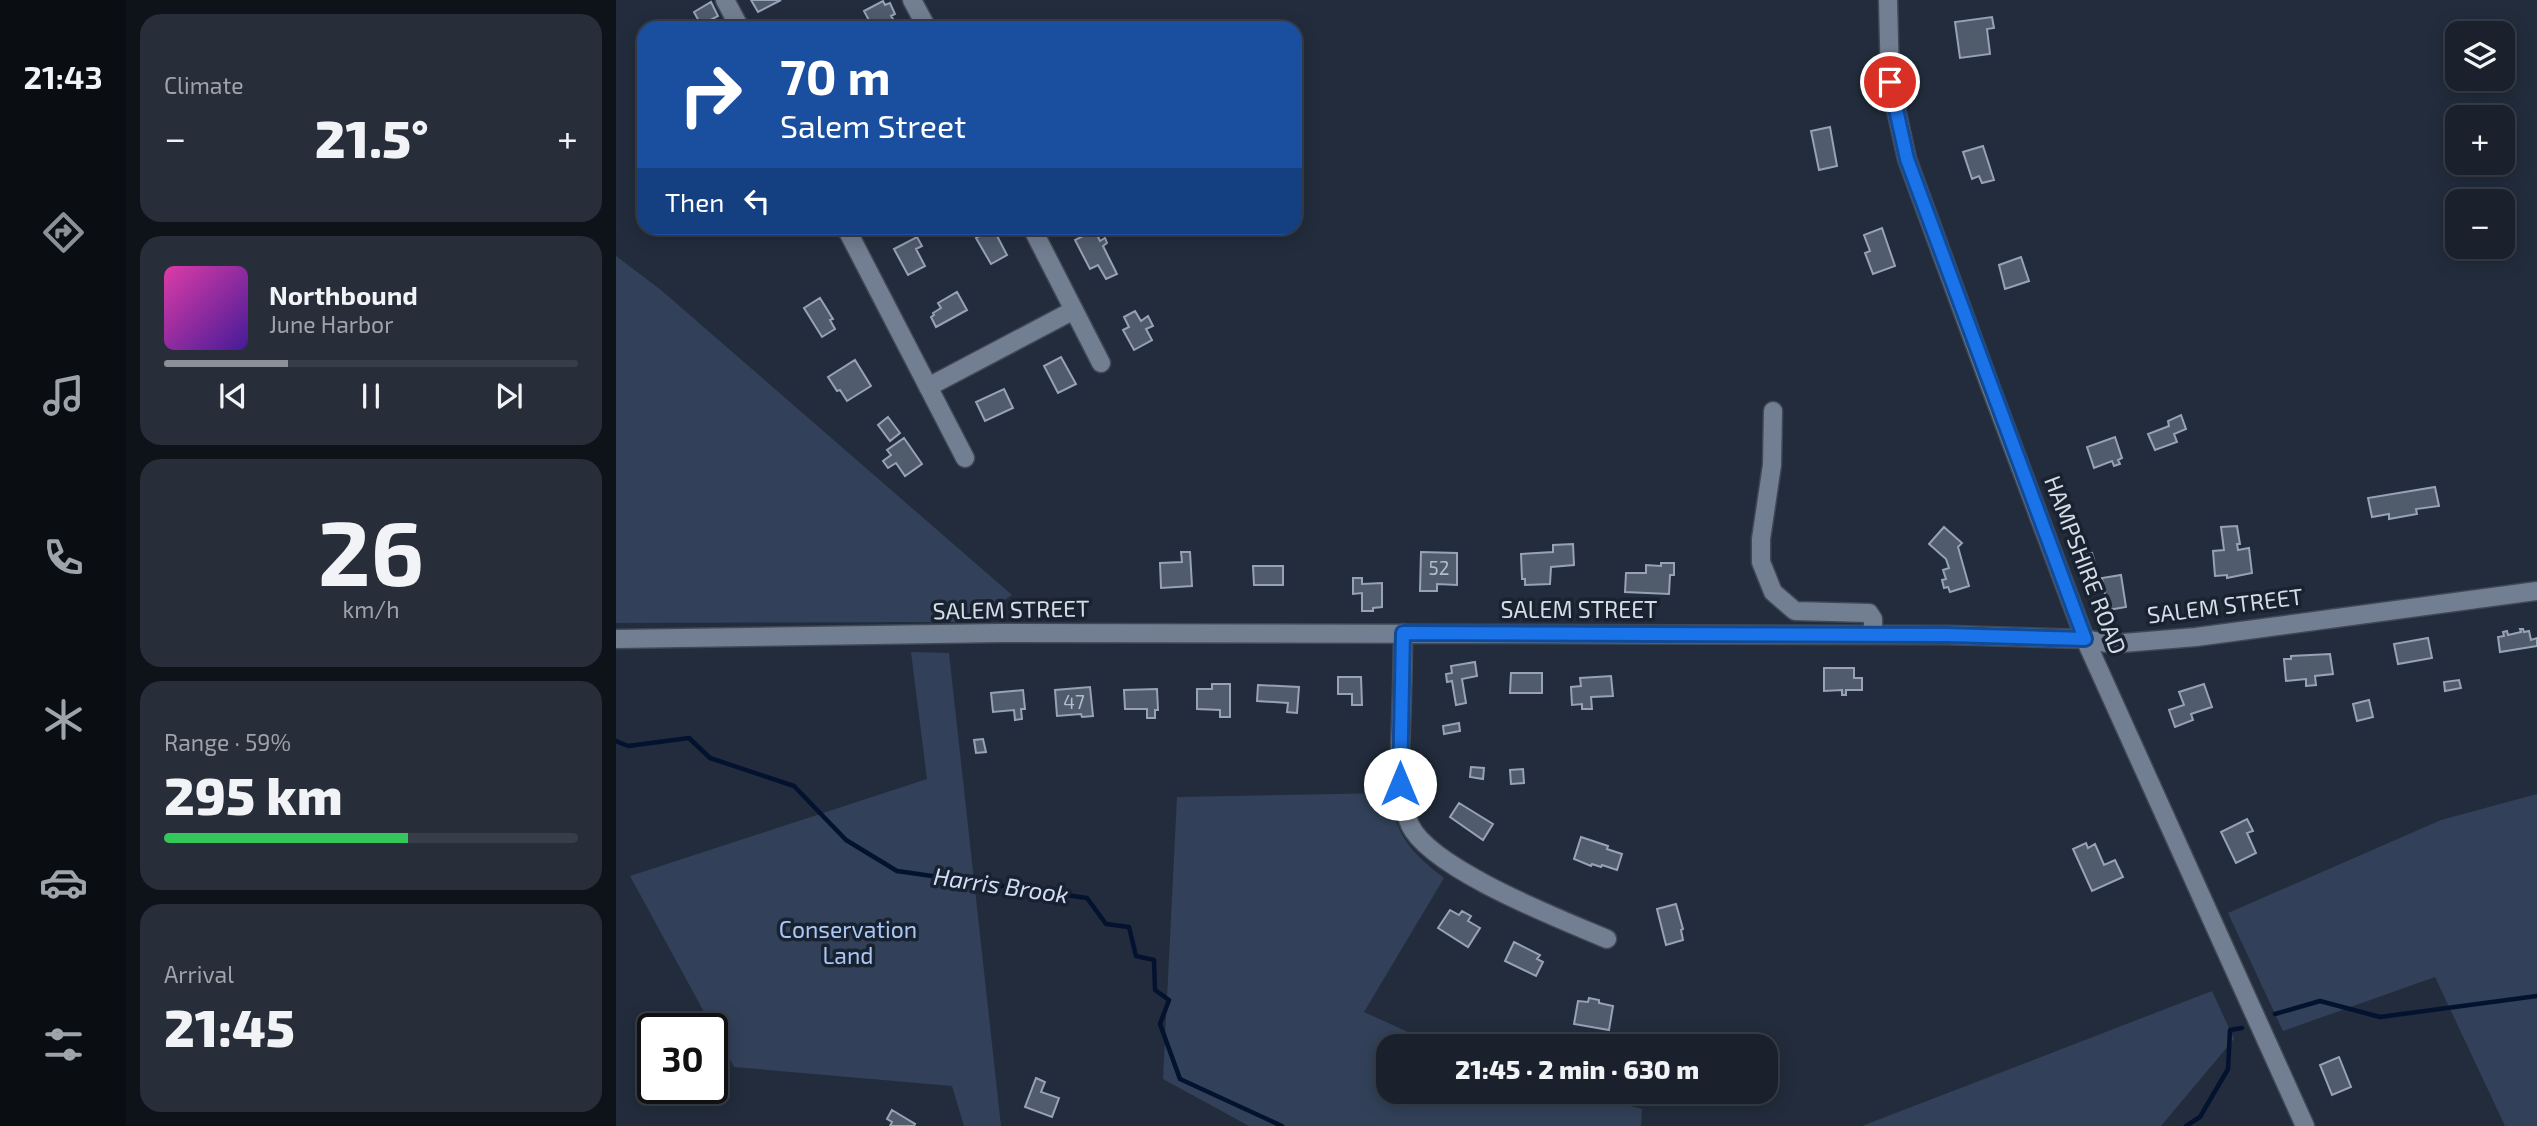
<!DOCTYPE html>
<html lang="en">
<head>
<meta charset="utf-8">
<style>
  :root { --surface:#1a212d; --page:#272e39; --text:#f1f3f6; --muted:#9fa3aa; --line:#383e49; --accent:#8c9099 }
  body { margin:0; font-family:"Exo 2",sans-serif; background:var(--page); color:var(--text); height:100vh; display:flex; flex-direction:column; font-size:26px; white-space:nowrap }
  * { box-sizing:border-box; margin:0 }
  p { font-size:23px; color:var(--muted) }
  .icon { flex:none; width:38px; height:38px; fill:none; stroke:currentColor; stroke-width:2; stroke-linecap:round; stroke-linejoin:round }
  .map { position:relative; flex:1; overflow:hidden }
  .sheet { display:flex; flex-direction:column; gap:14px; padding:14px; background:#0e1219; width:490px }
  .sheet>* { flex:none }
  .hud { position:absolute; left:21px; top:21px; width:665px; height:214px; border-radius:21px; box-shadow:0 4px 18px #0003,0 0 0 2px var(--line); background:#1a4fa0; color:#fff; overflow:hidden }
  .buttons { position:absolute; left:1829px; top:21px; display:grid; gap:14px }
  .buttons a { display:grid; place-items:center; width:70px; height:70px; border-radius:14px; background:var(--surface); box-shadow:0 4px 18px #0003,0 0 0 2px var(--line); font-size:35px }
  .speed { position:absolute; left:21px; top:1013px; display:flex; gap:14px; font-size:35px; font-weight:700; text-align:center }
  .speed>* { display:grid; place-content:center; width:91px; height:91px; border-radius:50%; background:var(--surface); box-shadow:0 4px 18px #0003,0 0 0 2px var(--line); line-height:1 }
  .speed .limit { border:4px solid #111; border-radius:10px; background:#fff; color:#111 }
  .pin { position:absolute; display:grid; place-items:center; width:60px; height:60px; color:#fff; margin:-30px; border:4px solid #fff; border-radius:50%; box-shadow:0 2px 7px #0007 }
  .me { position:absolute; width:77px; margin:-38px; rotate:0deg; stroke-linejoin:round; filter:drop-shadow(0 0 5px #0008) }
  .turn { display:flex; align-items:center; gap:24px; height:147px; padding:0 28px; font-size:32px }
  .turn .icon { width:91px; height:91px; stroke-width:2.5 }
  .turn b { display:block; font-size:49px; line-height:60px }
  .then { display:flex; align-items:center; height:66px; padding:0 28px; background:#0003; gap:14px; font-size:26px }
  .big { font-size:52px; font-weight:800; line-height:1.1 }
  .sheet .widget { flex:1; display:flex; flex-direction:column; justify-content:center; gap:10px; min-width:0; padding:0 24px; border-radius:21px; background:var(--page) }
  .sheet .dial { align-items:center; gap:0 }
  .dial b { font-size:91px; line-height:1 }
  .song { display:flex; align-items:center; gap:21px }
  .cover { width:84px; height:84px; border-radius:10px; background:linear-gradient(135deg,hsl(320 70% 55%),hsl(260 70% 35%)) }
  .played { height:7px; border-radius:4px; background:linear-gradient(90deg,var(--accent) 30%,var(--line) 30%) }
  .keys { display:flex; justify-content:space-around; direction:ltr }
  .heat { display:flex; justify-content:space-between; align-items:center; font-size:38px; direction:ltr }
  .charge { height:10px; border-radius:5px; background:linear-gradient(90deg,#34c759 59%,var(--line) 0) }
  .trip { position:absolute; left:760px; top:1034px; width:402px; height:70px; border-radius:21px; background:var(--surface); box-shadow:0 4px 18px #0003,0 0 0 2px var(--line); font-weight:800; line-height:70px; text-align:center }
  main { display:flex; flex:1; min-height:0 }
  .menu { display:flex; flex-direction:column; width:126px; justify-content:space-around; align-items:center; background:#0a0d12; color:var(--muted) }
  .menu .icon { width:49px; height:49px }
  .menu .selected { color:var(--accent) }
  .menu b { font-size:32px; color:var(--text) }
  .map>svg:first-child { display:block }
</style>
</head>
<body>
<main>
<nav class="menu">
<b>21:43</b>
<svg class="icon selected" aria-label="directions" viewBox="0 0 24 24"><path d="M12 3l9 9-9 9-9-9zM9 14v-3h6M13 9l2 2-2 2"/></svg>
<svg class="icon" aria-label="music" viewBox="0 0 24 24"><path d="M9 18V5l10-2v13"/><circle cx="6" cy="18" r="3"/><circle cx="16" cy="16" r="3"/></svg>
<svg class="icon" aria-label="phone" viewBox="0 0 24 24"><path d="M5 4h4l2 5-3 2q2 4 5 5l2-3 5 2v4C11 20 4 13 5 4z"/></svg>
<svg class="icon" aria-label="climate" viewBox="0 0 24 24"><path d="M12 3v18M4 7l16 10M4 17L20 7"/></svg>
<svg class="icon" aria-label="car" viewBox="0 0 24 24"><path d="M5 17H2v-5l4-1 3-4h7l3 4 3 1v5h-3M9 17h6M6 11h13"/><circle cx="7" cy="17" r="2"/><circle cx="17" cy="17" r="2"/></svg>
<svg class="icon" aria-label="filters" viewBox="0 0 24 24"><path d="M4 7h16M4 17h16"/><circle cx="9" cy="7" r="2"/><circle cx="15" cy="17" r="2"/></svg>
</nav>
<section class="sheet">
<div class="widget"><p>Climate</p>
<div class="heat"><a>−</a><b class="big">21.5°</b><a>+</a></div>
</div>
<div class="widget">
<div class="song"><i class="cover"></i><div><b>Northbound</b><p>June Harbor</p></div></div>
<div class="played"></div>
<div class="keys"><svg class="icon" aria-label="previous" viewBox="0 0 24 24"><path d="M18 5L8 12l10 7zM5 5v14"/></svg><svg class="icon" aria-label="pause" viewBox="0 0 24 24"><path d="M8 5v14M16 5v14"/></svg><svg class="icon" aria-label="next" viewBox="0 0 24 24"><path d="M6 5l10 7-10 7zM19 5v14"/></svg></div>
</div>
<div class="widget dial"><b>26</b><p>km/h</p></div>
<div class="widget"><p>Range · 59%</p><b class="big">295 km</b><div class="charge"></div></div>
<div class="widget"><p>Arrival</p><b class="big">21:45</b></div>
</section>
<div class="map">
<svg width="1921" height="1126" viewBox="0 0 1921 1126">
  <rect width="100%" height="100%" fill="#222c3c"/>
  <path fill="#324159" d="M0 256 45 290 396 595 354 622 0 623Z
    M295 652 333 653 385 1126H348L336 1086 118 1067 14 876 311 779Z
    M774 793C779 836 796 853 828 878L748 1012 823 1046H772V1092H957L1026 1109 1025 1126H633L547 1079 561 797Z
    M1921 794V1126H1889L1819 977 1667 1031 1612 913 1825 820Z
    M1596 991 1618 1039 1545 1126H1246Z"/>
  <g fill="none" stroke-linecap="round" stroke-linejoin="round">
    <path stroke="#03122e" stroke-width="4.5" d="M0 741 12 746 73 738 94 758 178 786 230 840 281 871 471 898 490 924 513 927 520 956 538 960 539 990 553 1000 544 1024 564 1079 666 1126
      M1659 1014 1704 1001 1764 1017 1921 996
      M1570 1126 1584 1117 1612 1069 1614 1030 1626 1028"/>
  </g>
  <path fill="#505b6c" stroke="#96a2b6" stroke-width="2" d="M135 0H165L142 12Z
    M267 1 269 5 274 3 279 14 275 16 277 19 263 28H257L248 11Z
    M95 2 102 16 85 25 78 12Z
    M1376 17 1378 28 1371 29 1374 54 1344 58 1339 22Z
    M1214 127 1221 166 1203 170 1195 131Z
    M1367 146 1378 180 1366 183 1363 176 1356 179 1347 152Z
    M377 228 391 255 375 264 360 238Z
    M1266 228 1279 266 1257 274 1249 253 1254 251 1248 235Z
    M479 230 484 241 489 238 491 243 487 246 501 274 490 279 482 265 474 269 459 240Z
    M301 237 306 246 300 249 309 266 292 275 278 249Z
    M1405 257 1413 281 1389 289 1383 265Z
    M341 292 351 310 320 327 315 317 318 315 317 313 325 308 322 303Z
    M204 298 217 319 214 320 219 329 206 337 188 308Z
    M519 311 525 321 532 316 537 326 530 329 536 340 518 350 507 330 513 327 508 317Z
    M445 357 460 384 442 393 428 366Z
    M239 360 255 386 231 401 224 390 221 391 212 377Z
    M388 389 397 408 369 421 360 402Z
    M1565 415 1570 429 1558 434 1561 442 1539 450 1532 434 1553 426 1552 421Z
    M272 417 284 433 274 441 262 425Z
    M1499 437 1506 458 1502 460 1504 464 1498 466 1496 461 1478 468 1471 447Z
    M288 438 306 464 289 476 280 463 272 468 267 461 275 455 271 450Z
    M1819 487 1823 506 1800 509 1801 514 1773 519V514L1756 517 1752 498Z
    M1621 526 1624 544H1621L1622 550 1633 548 1636 573 1611 578V575L1599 576 1597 551 1608 550 1605 527Z
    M1328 527 1346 543 1342 547 1353 586 1334 592 1332 587 1328 588 1326 580 1330 579 1327 570 1333 568 1330 559 1313 544Z
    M957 544 958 565 935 567 934 584 909 585V579H906L905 554 937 552V545Z
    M565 552H574L576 586 545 588 544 563 566 562Z
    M805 552 841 553V585L821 584V591H804Z
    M1476 553 1480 566 1468 570 1464 556Z
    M1045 563H1058V575H1054L1053 594 1009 592 1010 573H1030V565L1045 566Z
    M637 566H667V585H638Z
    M1505 575 1510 607 1492 610 1491 605 1486 606V601L1490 600 1486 578Z
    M737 578H746V584L766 583V607L757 608V611H746V593L737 594Z
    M1904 629H1907L1908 632 1913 631 1915 640 1921 638V646L1884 652 1882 637 1888 636 1887 632 1891 631 1892 635 1905 632Z
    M1812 638 1816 658 1782 664 1778 644Z
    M1714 654 1717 674 1699 676 1700 685 1690 686V679L1670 681 1668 659H1675V656Z
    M859 662 861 676 846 679 850 703 840 705 836 681 831 682 830 674 836 673 835 666Z
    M1208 668H1238V678H1246V690H1230V695H1226V690L1208 691Z
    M895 673H926V693H894Z
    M995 676 997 696 975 697 976 709H966V704L956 705 955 687 965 686 964 678Z
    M722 677H745L746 705H736V694H722Z
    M1843 680 1845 688 1829 691 1828 682Z
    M596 684H614V717H604V710L581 709V689H596Z
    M1588 684 1596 707 1575 714 1577 720 1559 727 1553 710 1568 705 1563 692Z
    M642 685 683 687 681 713 671 712 672 703 641 701Z
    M474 687 477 716 466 717 465 714 441 716 439 690Z
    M541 689 542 710H539V718H531V709H509L508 690Z
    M407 690 409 709H405L406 719 399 720 398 710 377 712 375 693Z
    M1753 700 1757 717 1741 721 1737 704Z
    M843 723 844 731 828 734 827 726Z
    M367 739 370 752 360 753 358 740Z
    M855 767 868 768 867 779 854 777Z
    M907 769 908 783 895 784 894 770Z
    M843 803 877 824 867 840 834 817Z
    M1631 819 1637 831 1631 833 1640 853 1620 863 1605 832Z
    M965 837 992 846 991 849 1006 854 1001 870 986 865 985 867 976 864 975 866 958 859Z
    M1470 843 1472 848 1479 844 1488 865 1499 860 1507 877 1476 891 1457 849Z
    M1060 904 1067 929 1065 930 1067 940 1050 945 1041 909Z
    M834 910 843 915 846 911 855 916 852 921 864 928 852 947 822 928Z
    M898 942 924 955 921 959 927 962 920 976 889 961Z
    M973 998 983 1000V1003L997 1006 993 1030 958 1024 962 1001 972 1002Z
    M1723 1057 1735 1087 1716 1095 1704 1065Z
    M420 1078 429 1082 425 1092 443 1098 436 1117 409 1107Z
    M276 1110 299 1124 298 1126H274L276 1122 271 1119Z"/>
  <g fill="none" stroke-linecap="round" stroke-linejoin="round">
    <defs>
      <path id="minor" d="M109 0 124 28
        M296 0 311 28
        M1272 0 1274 82 1291 159 1376 391 1469 639 1689 1126
        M230 228 349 458
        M416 228 485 363
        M312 387 458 310
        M1157 411 1156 465 1145 539V562L1157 592 1179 611 1253 613 1257 619V635
        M787 633C787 664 786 694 785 724 784 757 780 793 794 825 815 869 944 919 991 939
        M0 639 383 633 1331 635 1469 639 1495 644 1580 637 1921 591"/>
    </defs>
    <use href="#minor" stroke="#404855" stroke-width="21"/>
    <use href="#minor" stroke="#727e91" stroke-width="18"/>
  </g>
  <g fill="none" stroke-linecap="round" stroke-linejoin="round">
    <defs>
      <path id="route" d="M784 784 787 633 1331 635 1469 639 1291 159 1274 82"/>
    </defs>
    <use href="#route" stroke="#114b97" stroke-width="18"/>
    <use href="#route" stroke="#1a73e8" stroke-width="12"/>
  </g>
  <g text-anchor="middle" stroke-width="7" stroke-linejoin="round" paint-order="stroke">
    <g font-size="19" fill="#b4bcc8">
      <text x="823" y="575">52</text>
      <text x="458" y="709">47</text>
    </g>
    <g font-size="23" fill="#d5dce6" stroke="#192231">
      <text transform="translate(1469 565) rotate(69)" y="8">HAMPSHIRE ROAD</text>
      <text transform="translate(1609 606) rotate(-7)" y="8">SALEM STREET</text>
      <text transform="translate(395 610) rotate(-1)" y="8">SALEM STREET</text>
      <text x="963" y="618">SALEM STREET</text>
    </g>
    <g font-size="23" fill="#abc7f5" stroke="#192231">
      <text x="232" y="938">Conservation<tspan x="232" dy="26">Land</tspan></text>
    </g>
    <g font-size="24" font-style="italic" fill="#cfddf5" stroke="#192231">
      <text transform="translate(385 886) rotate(8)" y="8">Harris Brook</text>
    </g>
  </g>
</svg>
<div class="buttons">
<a><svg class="icon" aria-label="layers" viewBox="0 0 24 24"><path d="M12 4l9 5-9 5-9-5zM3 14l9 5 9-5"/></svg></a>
<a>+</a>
<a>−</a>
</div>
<div class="speed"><div class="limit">30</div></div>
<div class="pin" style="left:1274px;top:82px;background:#d93025"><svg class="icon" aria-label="arrive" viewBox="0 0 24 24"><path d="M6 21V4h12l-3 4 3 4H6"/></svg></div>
<svg class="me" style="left:784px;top:784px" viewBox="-20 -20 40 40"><circle r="19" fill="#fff"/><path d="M0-13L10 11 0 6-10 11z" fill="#1a73e8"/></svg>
<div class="trip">21:45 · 2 min · 630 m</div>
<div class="hud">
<div class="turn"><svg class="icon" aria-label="right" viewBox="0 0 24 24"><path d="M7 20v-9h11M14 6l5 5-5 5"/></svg><div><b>70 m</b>Salem Street</div></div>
<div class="then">Then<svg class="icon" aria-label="left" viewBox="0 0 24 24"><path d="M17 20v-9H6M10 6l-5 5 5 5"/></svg></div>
</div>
</div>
</main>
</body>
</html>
